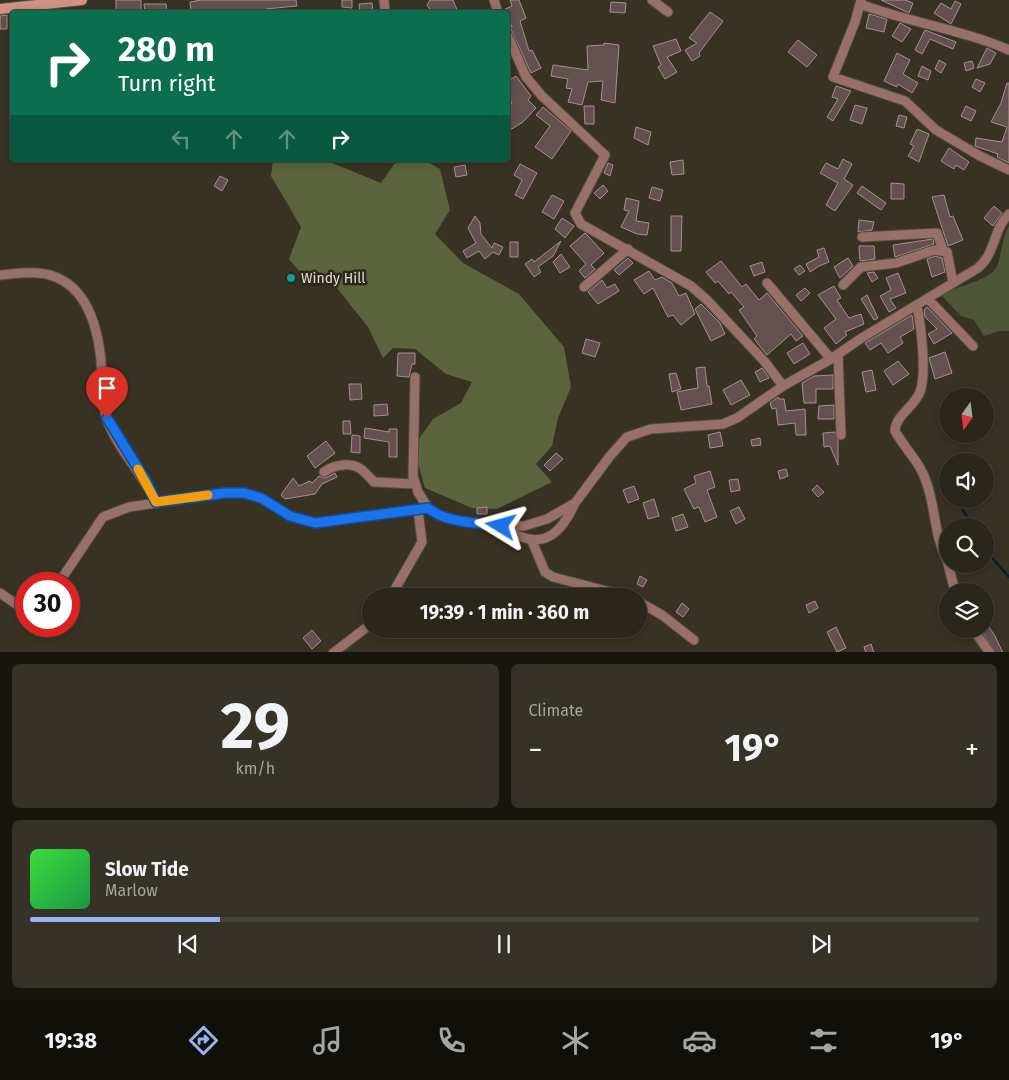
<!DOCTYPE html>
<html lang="en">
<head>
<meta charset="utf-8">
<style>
  :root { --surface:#2a261a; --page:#363227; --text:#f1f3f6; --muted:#a5a5a2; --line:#464339; --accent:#95b2f1 }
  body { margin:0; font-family:"Fira Sans",sans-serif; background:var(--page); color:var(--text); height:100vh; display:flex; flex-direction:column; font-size:19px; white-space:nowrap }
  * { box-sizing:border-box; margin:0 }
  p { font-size:16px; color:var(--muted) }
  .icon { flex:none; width:28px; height:28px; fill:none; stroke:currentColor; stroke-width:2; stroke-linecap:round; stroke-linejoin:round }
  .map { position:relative; height:652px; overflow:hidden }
  .sheet { display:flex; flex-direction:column; gap:12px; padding:12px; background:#17150e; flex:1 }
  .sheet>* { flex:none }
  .banner { position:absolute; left:10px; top:10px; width:500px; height:152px; border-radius:5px; box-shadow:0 2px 8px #0003,0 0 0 1px var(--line); background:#0b6e4f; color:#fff; overflow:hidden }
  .needle { width:32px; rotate:194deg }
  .buttons { position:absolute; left:939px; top:388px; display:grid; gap:10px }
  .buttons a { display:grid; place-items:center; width:55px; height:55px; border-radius:50%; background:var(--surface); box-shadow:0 2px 8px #0003,0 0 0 1px var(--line); font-size:25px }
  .speed { position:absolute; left:15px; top:572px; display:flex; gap:10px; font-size:25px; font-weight:700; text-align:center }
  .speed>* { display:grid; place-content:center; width:65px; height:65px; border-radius:50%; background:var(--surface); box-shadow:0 2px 8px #0003,0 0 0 1px var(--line); line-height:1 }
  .speed .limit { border:8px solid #d22; background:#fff; color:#111 }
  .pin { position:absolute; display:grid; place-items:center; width:42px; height:42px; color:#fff; margin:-51px -21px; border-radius:50% 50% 50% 0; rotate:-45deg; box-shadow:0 0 5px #0007 }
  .pin .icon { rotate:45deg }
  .me { position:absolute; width:55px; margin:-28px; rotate:278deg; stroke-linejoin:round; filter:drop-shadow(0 0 4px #0008) }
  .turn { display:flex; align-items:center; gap:18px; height:105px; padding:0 25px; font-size:22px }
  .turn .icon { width:65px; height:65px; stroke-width:2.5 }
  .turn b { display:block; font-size:35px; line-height:42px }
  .lanes { display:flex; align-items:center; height:48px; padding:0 25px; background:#0003; justify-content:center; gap:25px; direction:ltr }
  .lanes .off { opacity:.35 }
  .big { font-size:38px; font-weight:700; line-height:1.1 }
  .sheet .card { flex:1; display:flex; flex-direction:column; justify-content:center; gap:8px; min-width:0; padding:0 18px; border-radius:8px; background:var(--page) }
  .sheet .dial { align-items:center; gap:0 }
  .dial b { font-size:65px; line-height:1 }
  .song { display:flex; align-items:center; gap:15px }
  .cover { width:60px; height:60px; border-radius:8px; background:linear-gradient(135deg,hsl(120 70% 55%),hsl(140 70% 35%)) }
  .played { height:5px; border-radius:2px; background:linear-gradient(90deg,var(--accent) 20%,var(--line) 20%) }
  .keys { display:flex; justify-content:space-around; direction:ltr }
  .heat { display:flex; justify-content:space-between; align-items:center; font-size:28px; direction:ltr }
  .sheet .tiles { flex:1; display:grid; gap:12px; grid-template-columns:1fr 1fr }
  .card:last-child { grid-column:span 2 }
  .trip { position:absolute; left:362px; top:588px; width:285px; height:50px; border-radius:25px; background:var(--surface); box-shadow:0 2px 8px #0003,0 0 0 1px var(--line); font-weight:700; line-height:50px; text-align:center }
  .tabs { display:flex; height:80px; justify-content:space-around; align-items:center; background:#110f0a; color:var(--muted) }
  .tabs .icon { width:35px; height:35px }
  .tabs .on { color:var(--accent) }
  .tabs b { font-size:22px; color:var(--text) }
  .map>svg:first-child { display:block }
</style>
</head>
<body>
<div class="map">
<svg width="1009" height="653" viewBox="0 0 1009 653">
  <rect width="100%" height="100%" fill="#383223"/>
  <path fill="#4f5638" d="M1009 226V331H999L984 336 974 320 961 316 941 295C957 285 991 282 998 264 1002 251 1002 238 1009 226Z"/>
  <path fill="#5b643e" d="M273 160H325L381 183 394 164C415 159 421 157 440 169L450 210 435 234 463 263 519 294 564 347 571 387 558 418 552 446 536 464 552 482 497 509 472 508 425 488 418 463 416 443 433 419 461 403 472 382 446 374 415 349 393 348 383 358 368 327 329 278 308 282 289 259 301 227 271 176Z"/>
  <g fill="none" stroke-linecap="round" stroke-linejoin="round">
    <path stroke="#022139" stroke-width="2.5" d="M944 479 948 485
      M957 499 972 526
      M985 550 1009 577"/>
  </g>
  <path fill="#64504e" stroke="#a6908e" d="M116 0H141V10L116 12Z
    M201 0H296L297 6 265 9 266 12H191L190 2Z
    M342 0H352V8L342 7Z
    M430 0H453L458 12H432L427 5Z
    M510 0H519L526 18 520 21 529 51 532 50 541 68 531 73 510 27H512L505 9 512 6Z
    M881 0H905L913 3 909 13Z
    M955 1 961 4 951 24 934 13 941 3 951 9Z
    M611 2 626 3 625 13 610 12Z
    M372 3 373 12H360L359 4Z
    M144 4H166L167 12H145Z
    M710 12 723 21 699 53 700 56 692 61 685 50 697 43 689 38Z
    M869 14 887 19 884 32 866 28Z
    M7 15V29H0V16Z
    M900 23 911 29 902 42 892 36Z
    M925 30 956 42 953 49 930 39 922 54 915 50Z
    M676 39 681 51 667 57 677 72 665 79 658 67 661 65 653 46Z
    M798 40 817 55 807 67 788 52Z
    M604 43 619 45 615 103 601 100 603 81 588 82 582 105 568 102 572 89 566 88 568 79 551 76 553 65 588 70 587 46 604 45Z
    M987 48 996 53 990 64 977 68Z
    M897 53 910 60 903 74 918 83 912 93 898 84 897 87 884 81Z
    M939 60 946 64 941 73 935 69Z
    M972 61 974 68 966 71 964 63Z
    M922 66 931 71 928 80 918 76Z
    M516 76 531 96 528 100 536 108 523 122 510 130 508 127V108L512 103 508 95V81Z
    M976 79 985 83 980 92 972 87Z
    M1007 83H1009V163L997 157 998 154 975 146 976 138 1002 142 1007 127 991 122 1001 103Z
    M836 86 851 91 833 121 827 117 838 99 832 97Z
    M855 105 867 108 862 124 850 120Z
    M584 106H594V124H585Z
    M966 106 976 111 971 121 961 116Z
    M543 107 571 131 552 159 535 147 550 126 536 115Z
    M899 115 907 117 904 128 896 126Z
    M636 127 651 132 648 145 634 138Z
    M917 129 929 134 919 162 908 156 914 146 910 144Z
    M949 148 969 162 964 170 956 165 954 169 941 161Z
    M843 159 852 164 844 179 853 185 835 211 826 205 838 183 820 173 826 163 838 169Z
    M683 160 684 174 672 175 670 162Z
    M608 163 613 165 610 176 604 173Z
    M520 164 537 173 523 199 515 195 522 180 514 175Z
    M465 165 467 175 456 177 454 167Z
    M220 176 228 180 222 191 214 186Z
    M891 183 904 184V199H891Z
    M603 185 608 191 600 199 594 193Z
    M862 186 886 203 881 210 857 193Z
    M652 187 663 190 660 201 649 198Z
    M552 195 564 201 554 219 542 212Z
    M944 195 950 217 953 216 963 240 948 246 932 197Z
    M626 198 639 201 636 221 649 223 647 235 637 234 621 227 629 211 624 210Z
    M994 206 1002 213 993 226 984 218Z
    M475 216 480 223 481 234 492 248 494 243 503 247 499 255 493 252 485 259 479 251 467 258 463 251 476 243 468 228Z
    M671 216H682L681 251H671Z
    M562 218 574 226 565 238 555 229Z
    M859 220 874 222 872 230 858 232Z
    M585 233 604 253 591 265 595 269 585 278 579 271 586 264 570 246Z
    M933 239 934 244 895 257 893 245Z
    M561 241 553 256 538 267 541 272 534 277 525 264 532 259 534 262Z
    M510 242H518V257H510Z
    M859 246H874L875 259 860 261Z
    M824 248 829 262 819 266 810 272 806 264 819 257 817 250Z
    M561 254 570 267 560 273 553 262Z
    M935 256 942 258 945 272 932 277 927 259Z
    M628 258 633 263 619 275 614 270Z
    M848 258 853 266 840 278 834 267Z
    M721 261 742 287 746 284 759 300 767 293 803 336 796 341 791 334 767 355 754 339 757 336 739 310 744 307 731 292 729 294 718 281 715 283 706 272Z
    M762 262 765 272 754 276 750 266Z
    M800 265 805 271 799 275 794 269Z
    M649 271 655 280 662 277 672 283 679 296 686 293 695 314 681 325 673 315 668 317 653 288 644 294 634 280Z
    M874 272 878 278 872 282 867 273Z
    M898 273 906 293 890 299 896 308 889 312 880 296 891 290 886 278Z
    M602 280 607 288 615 284 619 291 598 304 588 292Z
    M834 286 841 298 837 300 849 318 861 314 864 324 845 332 847 335 836 344 824 328 836 319 818 295Z
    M805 288 810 293 801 301 796 295Z
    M867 295 878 318 874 320 861 299Z
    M701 304 720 323 725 334 711 341 695 309Z
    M927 307 952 333 934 344 928 334 937 329 925 317 924 310Z
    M912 315 914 329 900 337 903 343 888 353 881 343 870 350 865 343Z
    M586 339 600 343 595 357 582 353Z
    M803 343 810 354 794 364 787 353Z
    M945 352 952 373 935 379 929 358Z
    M398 353H415V364H412L409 377 397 376Z
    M898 361 909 374 893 385 884 371Z
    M705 367 707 386H709L712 404 681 410 677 392 698 388 696 368Z
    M762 368 769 378 760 382 755 372Z
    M872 370 876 390 866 392 862 372Z
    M676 373 681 389 672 392 669 374Z
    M833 375V389H816V403H804L802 383 814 376Z
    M741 380 750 395 731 405 723 390Z
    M349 384H361L362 399 350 400Z
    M778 397 779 399H784L786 411 805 409 806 435H796L795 423 778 425 776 408 772 409 770 403Z
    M387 404 388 415 374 416V405Z
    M834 405V419H818L819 406Z
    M343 421H350L351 434H343Z
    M365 428 389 432V429H397V457H389V442L364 438Z
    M720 432 723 446 710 448 708 435Z
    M835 432 838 440V465L830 446 824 447 823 433Z
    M352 435 360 436V453L351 452Z
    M760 438 761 445 752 446 751 440Z
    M326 441 335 453 315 468 307 456Z
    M556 453 563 459 550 471 544 465Z
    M786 469 788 476 780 479 778 471Z
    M710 471 715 487 707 490 717 517 705 522 699 507 694 509 684 489 696 483 694 476Z
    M335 473 337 477 322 484 315 494 285 499 281 495 293 478 299 486 310 481 312 483 319 476 325 478Z
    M738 479 740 490 731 492 729 480Z
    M817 485 824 492 818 497 812 490Z
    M634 486 639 499 628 503 623 490Z
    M654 499 659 516 648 519 643 503Z
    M487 507V514H477V508Z
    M739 507 745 519 736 524 730 511Z
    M683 514 688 527 676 531 672 518Z
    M640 576 647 580 643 587 637 584Z
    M815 601 818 608 809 613 806 605Z
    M682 603 689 609 683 617 676 612Z
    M985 621 995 636 1003 653H996L980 629H985Z
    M836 627 846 648 837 652 827 632Z
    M312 630 321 641 312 649 303 638Z
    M871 644 874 653H866L864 647Z"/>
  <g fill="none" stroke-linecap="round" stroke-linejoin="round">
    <defs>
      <path id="street" d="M384 0 385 12
        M494 0 498 12
        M652 0 668 12
        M861 0 855 22 833 77 905 101 936 130 980 156 1009 170
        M860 4C908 22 963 30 1009 50
        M508 36 526 77 542 96 605 155 575 213 581 224 691 286 707 300 765 362 783 386
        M862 237 937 233 943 250
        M0 275C12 274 26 272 38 273 84 277 97 322 101 360 102 379 101 398 106 417 116 447 142 473 156 502
        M767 283 831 359
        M843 285 861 267 896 263 934 250 947 252 953 282
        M584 287 628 249
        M928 299 973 346
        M917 306C921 326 927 373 920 392 914 407 895 416 895 431 905 449 921 463 927 484 936 511 934 535 948 563
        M838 354 841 435
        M415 377 413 476 418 492 428 508
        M324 472C334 465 351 461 362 470 367 474 370 478 374 482L415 484
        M501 526C537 551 558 541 575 503
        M532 541 545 572 553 577 626 596
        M948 564 955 591
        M58 584 103 517 129 507 225 493H244L261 498 290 516 315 523 428 508 439 515 459 521 501 526H524L547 519 575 503 610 456 627 437 651 429 723 424 737 418 783 386 831 359 860 339 978 268C996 253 993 229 1009 214
        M0 593 16 604 26 606
        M391 596 422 542 418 510
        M639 602 662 615 694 640
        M973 629 990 653
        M333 653 371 624"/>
      <path id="secondary" d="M0 9 82 0"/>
    </defs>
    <use href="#street" stroke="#534d3f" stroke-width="11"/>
    <use href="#secondary" stroke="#534d3f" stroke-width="12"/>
    <use href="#street" stroke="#987067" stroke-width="9"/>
    <use href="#secondary" stroke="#d19183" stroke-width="10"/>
  </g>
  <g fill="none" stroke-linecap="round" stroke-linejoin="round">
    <defs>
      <path id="route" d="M107 418 146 481 156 502 225 493H244L261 498 290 516 315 523 428 508C448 524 476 522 501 526"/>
    </defs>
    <use href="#route" stroke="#114b97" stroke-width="12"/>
    <use href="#route" stroke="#1a73e8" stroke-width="9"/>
    <path stroke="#f59e0b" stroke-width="9" d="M138 469 156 502 208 495"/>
  </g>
  <circle fill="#0f9aa8" stroke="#2e2819" stroke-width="2" cx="291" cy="278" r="5"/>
  <g text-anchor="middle" stroke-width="5" stroke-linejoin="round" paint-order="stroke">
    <g font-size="14" fill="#e0dcd3" stroke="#2e2819" text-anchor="start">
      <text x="301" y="283">Windy Hill</text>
    </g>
  </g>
</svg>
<div class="buttons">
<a><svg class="needle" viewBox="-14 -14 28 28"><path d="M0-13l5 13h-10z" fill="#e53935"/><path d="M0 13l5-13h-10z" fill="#a5a5a2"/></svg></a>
<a><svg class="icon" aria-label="sound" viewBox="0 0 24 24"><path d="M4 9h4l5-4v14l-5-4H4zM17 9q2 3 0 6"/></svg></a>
<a><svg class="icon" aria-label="search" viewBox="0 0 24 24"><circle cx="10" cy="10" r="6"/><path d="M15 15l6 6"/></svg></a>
<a><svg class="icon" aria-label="layers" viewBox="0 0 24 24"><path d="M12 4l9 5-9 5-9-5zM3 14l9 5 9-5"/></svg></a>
</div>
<div class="speed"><div class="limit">30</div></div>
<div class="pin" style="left:107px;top:418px;background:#d93025"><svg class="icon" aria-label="arrive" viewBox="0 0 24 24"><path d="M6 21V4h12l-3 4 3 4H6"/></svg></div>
<svg class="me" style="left:501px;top:526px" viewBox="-20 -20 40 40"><path d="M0-17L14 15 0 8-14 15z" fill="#1a73e8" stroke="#fff" stroke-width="4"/></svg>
<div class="trip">19:39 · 1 min · 360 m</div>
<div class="banner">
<div class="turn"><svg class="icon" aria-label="right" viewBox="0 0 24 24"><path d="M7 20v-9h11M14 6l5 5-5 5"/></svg><div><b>280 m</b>Turn right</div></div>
<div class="lanes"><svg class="icon off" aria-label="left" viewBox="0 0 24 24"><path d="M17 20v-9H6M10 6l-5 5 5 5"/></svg><svg class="icon off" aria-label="ahead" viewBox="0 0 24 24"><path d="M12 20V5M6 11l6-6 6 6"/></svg><svg class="icon off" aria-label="ahead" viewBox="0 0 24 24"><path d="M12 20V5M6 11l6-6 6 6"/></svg><svg class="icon" aria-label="right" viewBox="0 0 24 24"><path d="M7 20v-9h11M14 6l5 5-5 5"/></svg></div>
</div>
</div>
<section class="sheet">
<div class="tiles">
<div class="card dial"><b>29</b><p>km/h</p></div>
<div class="card"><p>Climate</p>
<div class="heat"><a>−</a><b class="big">19°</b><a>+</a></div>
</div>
<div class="card">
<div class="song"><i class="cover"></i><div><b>Slow Tide</b><p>Marlow</p></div></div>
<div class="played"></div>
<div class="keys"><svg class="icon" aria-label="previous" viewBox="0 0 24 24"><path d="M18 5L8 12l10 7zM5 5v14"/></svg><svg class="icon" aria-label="pause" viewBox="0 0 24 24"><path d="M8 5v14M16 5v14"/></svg><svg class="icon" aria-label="next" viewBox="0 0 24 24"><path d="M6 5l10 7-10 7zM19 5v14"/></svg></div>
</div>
</div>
</section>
<nav class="tabs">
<b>19:38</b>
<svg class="icon on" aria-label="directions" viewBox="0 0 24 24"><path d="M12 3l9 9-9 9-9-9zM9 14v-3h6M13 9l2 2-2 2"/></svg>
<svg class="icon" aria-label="music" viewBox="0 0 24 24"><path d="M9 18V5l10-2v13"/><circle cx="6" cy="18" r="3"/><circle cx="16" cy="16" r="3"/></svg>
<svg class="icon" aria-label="phone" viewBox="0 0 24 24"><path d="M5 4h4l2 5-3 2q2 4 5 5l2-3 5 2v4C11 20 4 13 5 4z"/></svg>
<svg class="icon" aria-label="climate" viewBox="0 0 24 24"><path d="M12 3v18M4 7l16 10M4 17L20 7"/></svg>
<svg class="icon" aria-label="car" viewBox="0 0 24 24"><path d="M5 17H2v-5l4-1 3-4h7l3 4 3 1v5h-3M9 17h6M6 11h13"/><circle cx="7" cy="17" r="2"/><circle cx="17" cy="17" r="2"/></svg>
<svg class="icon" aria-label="filters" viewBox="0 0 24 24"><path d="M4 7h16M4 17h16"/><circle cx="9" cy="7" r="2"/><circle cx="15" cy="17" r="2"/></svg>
<b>19°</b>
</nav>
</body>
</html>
